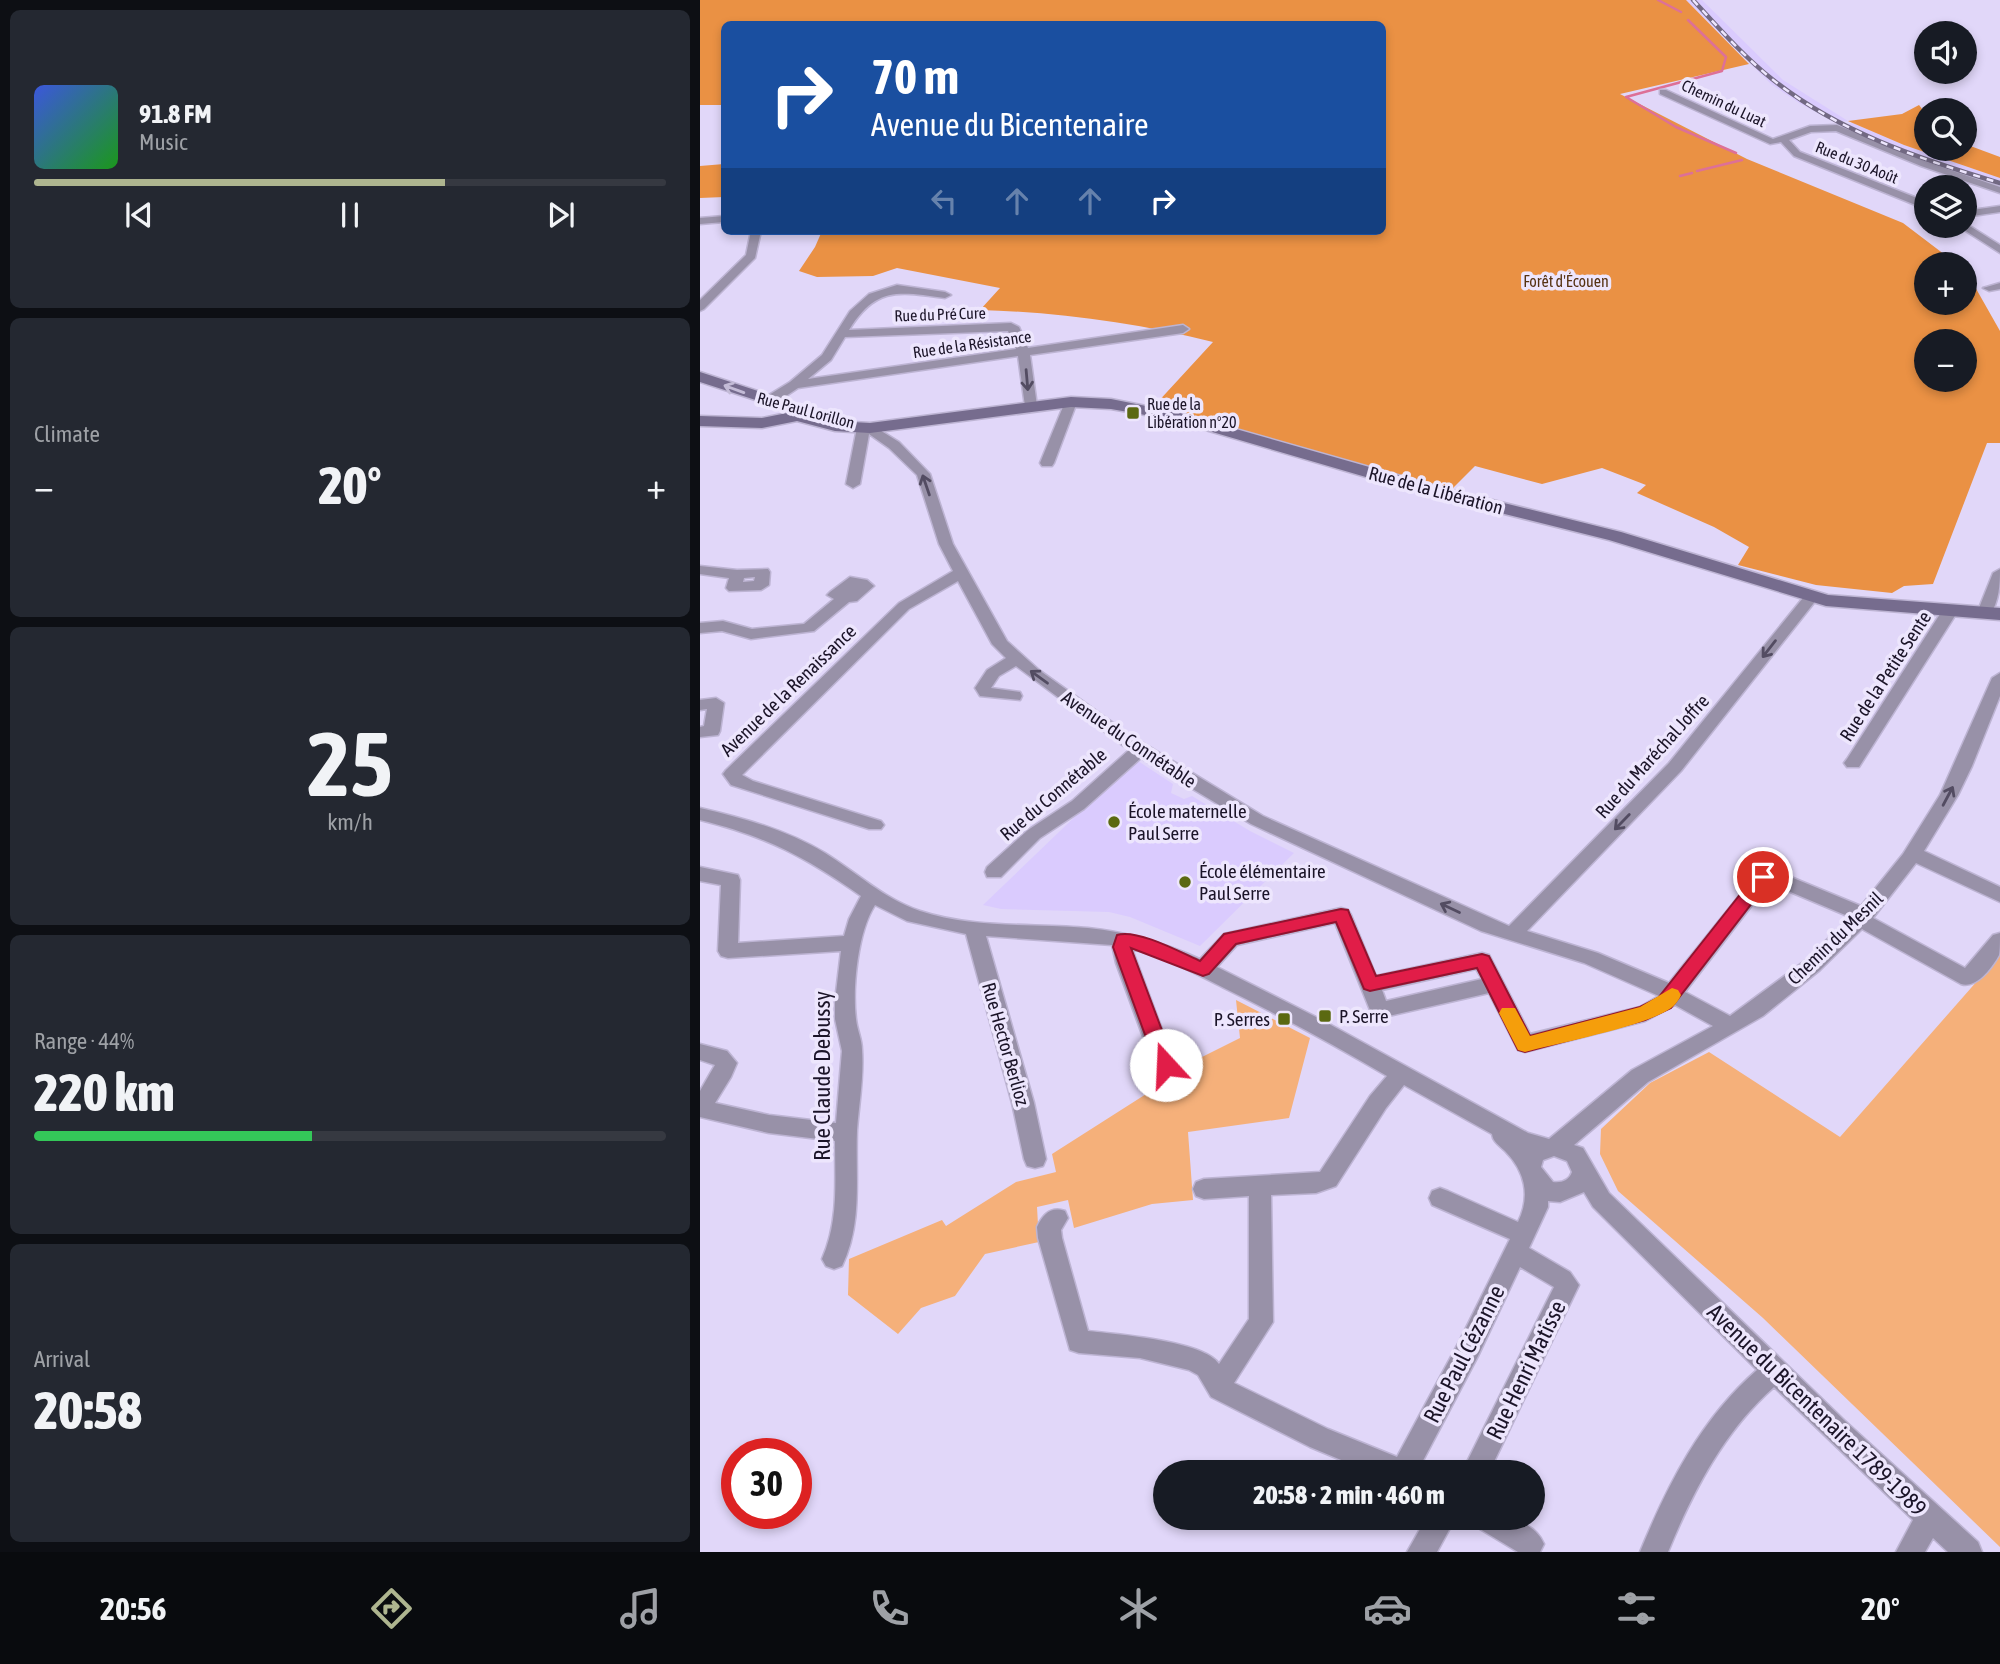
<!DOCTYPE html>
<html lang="en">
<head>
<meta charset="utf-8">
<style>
  :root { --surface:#171b24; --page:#242831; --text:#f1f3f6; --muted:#9ea1a6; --line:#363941; --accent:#aeb58f }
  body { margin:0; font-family:"Asap Condensed",sans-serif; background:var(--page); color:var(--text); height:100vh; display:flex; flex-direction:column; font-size:26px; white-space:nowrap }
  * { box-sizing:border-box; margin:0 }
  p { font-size:23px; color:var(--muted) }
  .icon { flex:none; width:38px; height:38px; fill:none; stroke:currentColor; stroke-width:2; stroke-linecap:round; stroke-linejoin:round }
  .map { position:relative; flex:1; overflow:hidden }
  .drawer { display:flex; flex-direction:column; gap:10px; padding:10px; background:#0d0f14; width:700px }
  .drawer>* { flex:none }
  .banner { position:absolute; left:21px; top:21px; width:665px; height:214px; border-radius:10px; box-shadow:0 4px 10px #0003; background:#1a4fa0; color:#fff; overflow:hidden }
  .controls { position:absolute; left:1214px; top:21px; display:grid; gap:14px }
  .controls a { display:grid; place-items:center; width:63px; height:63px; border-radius:50%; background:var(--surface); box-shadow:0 4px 10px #0003; font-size:35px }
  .speed { position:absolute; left:21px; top:1438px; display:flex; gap:14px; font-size:35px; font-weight:700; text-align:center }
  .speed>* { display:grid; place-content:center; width:91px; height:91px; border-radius:50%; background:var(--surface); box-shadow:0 4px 10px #0003; line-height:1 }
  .speed .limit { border:10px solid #d22; background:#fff; color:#111 }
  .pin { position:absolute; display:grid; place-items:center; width:60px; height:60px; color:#fff; margin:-30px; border:4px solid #fff; border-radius:50%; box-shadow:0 2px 7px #0007 }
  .me { position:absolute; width:77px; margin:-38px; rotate:340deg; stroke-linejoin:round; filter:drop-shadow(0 0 5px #0008) }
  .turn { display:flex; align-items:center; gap:24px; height:147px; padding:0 35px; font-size:32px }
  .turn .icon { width:91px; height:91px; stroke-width:2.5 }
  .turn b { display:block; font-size:49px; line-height:60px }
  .lanes { display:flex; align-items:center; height:66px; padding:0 35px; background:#0003; justify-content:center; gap:35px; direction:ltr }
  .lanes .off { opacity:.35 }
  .big { font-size:52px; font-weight:800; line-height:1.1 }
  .drawer .tile { flex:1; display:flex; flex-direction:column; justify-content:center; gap:10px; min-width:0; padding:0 24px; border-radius:10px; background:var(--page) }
  .drawer .dial { align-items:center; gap:0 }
  .dial b { font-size:91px; line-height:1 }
  .song { display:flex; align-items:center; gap:21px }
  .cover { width:84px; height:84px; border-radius:10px; background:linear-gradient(135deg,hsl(230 70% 55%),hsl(120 70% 35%)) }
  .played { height:7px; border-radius:4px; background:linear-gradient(90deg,var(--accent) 65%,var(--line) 65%) }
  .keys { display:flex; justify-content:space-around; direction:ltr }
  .heat { display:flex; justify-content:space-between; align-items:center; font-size:38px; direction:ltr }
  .charge { height:10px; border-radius:5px; background:linear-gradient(90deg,#34c759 44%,var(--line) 0) }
  .trip { position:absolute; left:453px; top:1460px; width:392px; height:70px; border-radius:35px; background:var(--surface); box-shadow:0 4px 10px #0003; font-weight:800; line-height:70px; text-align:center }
  .menu { display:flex; height:112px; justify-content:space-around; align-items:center; background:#090b0e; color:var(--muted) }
  .menu .icon { width:49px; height:49px }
  .menu .current { color:var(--accent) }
  .menu b { font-size:32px; color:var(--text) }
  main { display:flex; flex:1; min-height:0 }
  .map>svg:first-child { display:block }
</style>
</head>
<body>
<main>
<section class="drawer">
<div class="tile">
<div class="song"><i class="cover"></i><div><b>91.8 FM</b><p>Music</p></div></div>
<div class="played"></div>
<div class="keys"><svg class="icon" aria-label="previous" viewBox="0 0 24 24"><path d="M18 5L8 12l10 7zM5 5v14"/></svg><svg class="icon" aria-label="pause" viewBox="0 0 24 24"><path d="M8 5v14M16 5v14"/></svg><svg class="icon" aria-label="next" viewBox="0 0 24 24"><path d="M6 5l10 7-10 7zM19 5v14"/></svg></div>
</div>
<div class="tile"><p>Climate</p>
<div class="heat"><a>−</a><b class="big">20°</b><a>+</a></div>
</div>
<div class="tile dial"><b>25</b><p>km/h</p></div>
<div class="tile"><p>Range · 44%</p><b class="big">220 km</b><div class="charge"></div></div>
<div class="tile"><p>Arrival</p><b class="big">20:58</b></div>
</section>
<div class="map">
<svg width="1300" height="1552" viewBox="0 0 1300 1552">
  <rect width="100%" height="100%" fill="#e1d7f9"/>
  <path fill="#dacbfe" d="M986 0H1002L1083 80 1148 121 1135 122 1099 103 1071 84Z
    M1153 123 1204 145 1300 178V186L1204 152 1142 126Z
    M435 759 473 784 471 793 484 799 492 796 550 831 594 853 500 946 430 917 409 912 301 909 283 905Z"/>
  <path fill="#f5b07a" d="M1300 955V1547L1063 1318 918 1191 900 1154 901 1129 950 1083 1009 1052 1140 1137Z
    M536 1000 610 1038 589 1118 488 1132 493 1200 452 1204 374 1228 368 1200 337 1207 339 1242 285 1254 255 1296 221 1308 198 1334 148 1295 149 1259 242 1220 246 1226 316 1182 356 1172 352 1154 454 1089 490 1081 488 1064 540 1038Z"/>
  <path fill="#ea9144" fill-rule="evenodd" d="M0 0H986L1049 64 920 94 1047 159 1203 223 1257 264H1227V303H1265L1266 271 1300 331V443H1287L1233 584 1204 586 1192 593 1116 585 1038 565 1049 547 1014 527 937 493 946 485 902 468 842 484 775 466 750 491 455 405 513 342C438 323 357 312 280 310L300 288 197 268 173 276 117 277 99 271 115 247 122 231H682V24H24V105H0ZM1227 341H1265V380H1227Z
    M1219 105 1227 115V149H1265V144L1300 157V178L1204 145 1148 121 1202 114Z
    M24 164V197L0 198V166Z"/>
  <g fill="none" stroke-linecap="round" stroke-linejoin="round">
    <path stroke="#dd7097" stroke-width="2.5" d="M958 0 981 12
      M988 20 1026 57 1022 71 926 97 976 127 1036 153
      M997 171 1042 160
      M980 176 992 173"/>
    <defs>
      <path id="street" d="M960 90H966L1073 139 1110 126 1137 125 1227 162 1300 187V193L1221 166 1136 131 1111 132 1089 140 1100 152 1227 202V209L1223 208 1094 156 1081 142 1070 144 960 94Z
        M1300 206V212L1265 217V211Z
        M24 216V222L0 224V218Z
        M1265 223 1300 245V253L1261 228 1260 226H1265Z
        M51 231H61L55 258 4 309 0 311V300L46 255Z
        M1300 283V289L1289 291 1283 288Z
        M197 285 245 292 251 295 245 298C199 292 176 286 149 330L311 323 319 327 328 348 483 325 489 329 483 333 330 355 337 406 331 410 325 406 318 356 98 388 74 404H64V398L90 382 122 355 150 311 169 294ZM308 331 316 349 108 379 131 360 145 337Z
        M371 398 377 402 354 463 352 466H342L340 463 365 402Z
        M170 424 199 442 230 474 253 544 307 641 339 670 430 735 563 816 809 926 969 763 1107 593H1117L1120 596 1117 599 981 771 827 931 898 953 969 983 1060 870H1074L1161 906 1203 854 1240 795 1292 678 1300 673V696L1272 766 1258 795 1224 851 1300 887V902L1216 863 1173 918 1265 968 1293 935 1300 933C1300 940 1300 950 1299 955 1292 968 1276 989 1261 984L1162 929 1120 970 1063 1016 948 1082 874 1145 883 1148 909 1193 1144 1420 1278 1542 1282 1552H1248L1233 1538 1225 1552H1196L1213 1520 1074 1387C1024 1431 993 1491 968 1552H940C968 1484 1001 1419 1057 1370L893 1207 884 1192 860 1202 848 1201V1207L829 1248 870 1272 879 1285 789 1472H762L854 1287 820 1267 778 1356 717 1472H670L610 1447 511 1397 498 1375 489 1370 440 1358 379 1353 370 1350 338 1238 337 1227C343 1214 351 1206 365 1211L368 1218 361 1230 362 1238 388 1331C415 1334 505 1341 519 1364L549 1319V1196L504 1199 496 1196 493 1189 496 1182 504 1179 620 1172 670 1096 687 1076C634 1045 581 1016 526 989 496 974 466 957 432 949L479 1075 476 1081 468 1083 460 1081 457 1075 416 963 412 945 286 936 334 1103 346 1159 343 1166 335 1168 327 1166 324 1159 312 1103 266 934 207 921 175 905C158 931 152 988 156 1019 157 1030 162 1039 162 1050 164 1077 159 1103 157 1130 155 1177 163 1222 142 1266L134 1269 126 1266 122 1259C139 1221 135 1181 135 1141L69 1133 0 1117V1091L15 1065 0 1060V1044L27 1051 37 1063 31 1077 15 1103 69 1115 136 1123 142 1051 135 1019V1001L141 951 28 958 21 956 18 951 21 885 0 881V867L38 875 40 880 38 943 144 936 149 919 161 896C105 857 68 837 0 820V808C43 818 87 830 125 853 156 872 184 899 220 911 274 929 333 923 388 928 428 932 464 943 500 959L524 934 641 908 648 910 651 915 676 976 782 953 789 955 830 1034 940 1007 959 996 884 963 781 931 551 824 441 758 384 809 340 838 301 877H287L285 872 287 867 328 830 372 801 429 750 316 666 299 676 291 688 320 692 322 696 320 700 280 696 275 688 287 670 306 658 292 644 258 581 209 609 42 775 53 781 181 821 184 825 181 829H169L31 785 23 774 26 770 199 603 253 571 239 544 217 475 189 448 169 434 160 484 153 488 146 484 157 428ZM1069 883 1150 917 1106 960 1030 1016 985 992ZM635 923 670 1010 673 1016 680 1018 789 993 818 1050 825 1052 945 1021 975 1005 1013 1026 932 1070 849 1139 828 1133 620 1019 517 967 537 945ZM776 969 782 979 686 1001 682 990ZM704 1085 792 1134C793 1142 799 1145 805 1151 825 1171 831 1196 818 1222L748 1191 740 1188 732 1191 729 1198 732 1205 810 1239 760 1340 697 1457 628 1429 534 1383 573 1322 571 1195 616 1193 636 1186 686 1108ZM854 1156 867 1161 872 1172C869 1181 861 1183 853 1182L841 1167 843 1160Z
        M0 566 37 570 68 569 70 572 69 585 61 590 29 591 26 588 29 578 0 574ZM55 577 54 581 43 582 44 578Z
        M1300 569C1300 586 1299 600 1290 616H1280L1277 613 1293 573Z
        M150 577 167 580 174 586 157 601 149 602 114 631 51 639 22 631 0 633V623L23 621 52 629 104 624 134 599 127 595 130 592Z
        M1250 606 1258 611 1159 767H1147L1144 763 1147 759 1242 611Z
        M16 698 24 703 20 731 18 735 0 737V727L4 726 7 709 0 710V700Z
        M727 1517H756L737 1552H707Z
        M771 1517C797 1517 832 1516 844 1544L840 1552H818L775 1526Z"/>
      <path id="secondary" d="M0 372 113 409 115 412 113 415 135 421 170 423 371 397 411 399 476 412 736 486 921 532 1128 595 1300 608V620L1126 606 909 540 724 494 468 419 411 409 371 407 170 433 135 431 97 421 62 428 0 426V416L62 418 92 412 0 382Z"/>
    </defs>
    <use href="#street" stroke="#bdb4d3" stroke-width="3"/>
    <use href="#secondary" stroke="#bdb4d3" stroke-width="3"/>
    <use href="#street" fill="#9891a8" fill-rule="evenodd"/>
    <use href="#secondary" fill="#766c8e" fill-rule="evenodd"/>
    <defs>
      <path id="rail" d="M993 0C1018 27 1043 56 1072 79 1138 132 1220 159 1300 183"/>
    </defs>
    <use href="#rail" stroke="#726983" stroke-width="4.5"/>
    <use href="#rail" stroke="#ede6fd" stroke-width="2.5" stroke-dasharray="7" stroke-linecap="butt"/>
  </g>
  <defs><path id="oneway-shaft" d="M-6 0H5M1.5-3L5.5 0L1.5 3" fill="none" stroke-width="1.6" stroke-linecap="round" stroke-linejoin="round" transform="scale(1.75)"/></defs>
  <g stroke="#534c62">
    <use href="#oneway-shaft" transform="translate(327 380) rotate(85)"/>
    <use href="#oneway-shaft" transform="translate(226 485) rotate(-109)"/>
    <use href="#oneway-shaft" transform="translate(1069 649) rotate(128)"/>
    <use href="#oneway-shaft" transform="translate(339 677) rotate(-144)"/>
    <use href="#oneway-shaft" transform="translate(1248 796) rotate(-62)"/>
    <use href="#oneway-shaft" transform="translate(922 822) rotate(134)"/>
    <use href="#oneway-shaft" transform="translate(750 908) rotate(-155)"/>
  </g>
  <use stroke="#c3bbd6" href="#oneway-shaft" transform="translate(34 389) rotate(-160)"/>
  <path fill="#e11d48" stroke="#92132f" stroke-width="2" d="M1063 871 1069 873 1071 877 1069 881 971 1008 945 1020 825 1052 818 1050 777 968 670 991 664 989 636 922 536 944 509 974 503 976 431 948 475 1065 472 1070 466 1072 459 1070 456 1065 413 947 417 935C438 929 480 952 500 961L524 934 641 909 648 910 650 915 676 976 782 954 789 956 830 1036 940 1007 958 998 1057 873Z"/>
  <path fill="#f59e0b" d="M972 988 978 990 981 995C979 1000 975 1005 971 1008 947 1026 858 1043 825 1052L818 1050 799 1013 802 1008H815L830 1036 940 1007Z"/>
  <g fill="#5b6911" stroke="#ede6fd" stroke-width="2.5">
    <rect x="426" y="406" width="14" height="14" rx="3.5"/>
    <circle cx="414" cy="822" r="7"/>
    <circle cx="485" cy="882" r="7"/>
    <rect x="618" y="1009" width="14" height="14" rx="3.5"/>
    <rect x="577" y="1012" width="14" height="14" rx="3.5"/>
  </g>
  <g text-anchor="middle" stroke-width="7" stroke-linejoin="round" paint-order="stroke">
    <g font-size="16" fill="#1b1428" stroke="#ede6fd">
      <text transform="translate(1024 103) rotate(25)" y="6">Chemin du Luat</text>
      <text transform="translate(1157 162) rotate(22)" y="6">Rue du 30 Août</text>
      <text transform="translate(240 314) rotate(-2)" y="6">Rue du Pré Cure</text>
      <text transform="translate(272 344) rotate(-8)" y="6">Rue de la Résistance</text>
      <text transform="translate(106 410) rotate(15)" y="6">Rue Paul Lorillon</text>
    </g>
    <g font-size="16" fill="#563212" stroke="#ede6fd">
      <text x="866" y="287">Forêt d'Écouen</text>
    </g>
    <g font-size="16" fill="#1b1428" stroke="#ede6fd" text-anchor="start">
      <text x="447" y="410">Rue de la<tspan x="447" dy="18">Libération n°20</tspan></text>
    </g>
    <g font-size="19" fill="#1b1428" stroke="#ede6fd">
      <text transform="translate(736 490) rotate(15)" y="7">Rue de la Libération</text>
      <text transform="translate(1185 676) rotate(-57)" y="7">Rue de la Petite Sente</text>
      <text transform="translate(88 690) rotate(-44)" y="7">Avenue de la Renaissance</text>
      <text transform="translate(429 739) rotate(34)" y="7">Avenue du Connétable</text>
      <text transform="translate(952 756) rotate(-48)" y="7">Rue du Maréchal Joffre</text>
      <text transform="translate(353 794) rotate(-40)" y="7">Rue du Connétable</text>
      <text transform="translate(1135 938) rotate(-44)" y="7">Chemin du Mesnil</text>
      <text transform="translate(306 1044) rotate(74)" y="7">Rue Hector Berlioz</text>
    </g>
    <g font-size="19" fill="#1b1428" stroke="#ede6fd" text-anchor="start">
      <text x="428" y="818">École maternelle<tspan x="428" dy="22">Paul Serre</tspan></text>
      <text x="499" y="878">École élémentaire<tspan x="499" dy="22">Paul Serre</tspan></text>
      <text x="639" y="1023">P. Serre</text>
      <text x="570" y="1026" text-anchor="end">P. Serres</text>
    </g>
    <g font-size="23" fill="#1b1428" stroke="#ede6fd">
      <text transform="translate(122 1076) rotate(-90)" y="8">Rue Claude Debussy</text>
      <text transform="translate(764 1354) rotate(-63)" y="8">Rue Paul Cézanne</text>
      <text transform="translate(826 1370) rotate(-64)" y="8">Rue Henri Matisse</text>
      <text transform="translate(1117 1410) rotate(44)" y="8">Avenue du Bicentenaire 1789-1989</text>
    </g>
  </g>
</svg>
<div class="controls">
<a><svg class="icon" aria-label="sound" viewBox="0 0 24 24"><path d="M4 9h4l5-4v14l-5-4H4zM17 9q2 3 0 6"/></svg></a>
<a><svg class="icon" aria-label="search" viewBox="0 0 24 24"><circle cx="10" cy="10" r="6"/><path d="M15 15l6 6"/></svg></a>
<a><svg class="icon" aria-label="layers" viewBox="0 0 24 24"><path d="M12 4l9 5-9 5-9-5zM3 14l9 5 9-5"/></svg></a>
<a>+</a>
<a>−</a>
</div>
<div class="speed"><div class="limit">30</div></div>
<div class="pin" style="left:1063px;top:877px;background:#d93025"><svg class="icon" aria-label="arrive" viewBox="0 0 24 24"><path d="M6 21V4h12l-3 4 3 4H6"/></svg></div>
<svg class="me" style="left:466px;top:1065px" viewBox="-20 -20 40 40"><circle r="19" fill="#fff"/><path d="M0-13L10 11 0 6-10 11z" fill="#e11d48"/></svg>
<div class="trip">20:58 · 2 min · 460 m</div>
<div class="banner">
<div class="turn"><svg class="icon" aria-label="right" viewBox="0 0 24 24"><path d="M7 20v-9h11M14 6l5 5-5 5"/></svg><div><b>70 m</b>Avenue du Bicentenaire</div></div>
<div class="lanes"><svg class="icon off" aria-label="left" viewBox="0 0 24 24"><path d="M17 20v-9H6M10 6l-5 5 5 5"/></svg><svg class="icon off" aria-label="ahead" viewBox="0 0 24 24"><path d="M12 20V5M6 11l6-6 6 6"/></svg><svg class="icon off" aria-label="ahead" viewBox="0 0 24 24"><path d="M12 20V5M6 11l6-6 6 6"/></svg><svg class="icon" aria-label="right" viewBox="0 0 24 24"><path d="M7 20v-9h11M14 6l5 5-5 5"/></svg></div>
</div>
</div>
</main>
<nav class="menu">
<b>20:56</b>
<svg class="icon current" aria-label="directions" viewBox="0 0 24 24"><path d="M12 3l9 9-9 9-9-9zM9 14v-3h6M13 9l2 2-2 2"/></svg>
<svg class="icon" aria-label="music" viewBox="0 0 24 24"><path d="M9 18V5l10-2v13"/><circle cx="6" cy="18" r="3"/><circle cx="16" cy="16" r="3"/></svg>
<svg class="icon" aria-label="phone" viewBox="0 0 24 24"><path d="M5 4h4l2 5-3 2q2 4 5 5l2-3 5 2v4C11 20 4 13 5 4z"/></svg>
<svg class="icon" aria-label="climate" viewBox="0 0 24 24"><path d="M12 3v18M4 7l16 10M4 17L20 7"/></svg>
<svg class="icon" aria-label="car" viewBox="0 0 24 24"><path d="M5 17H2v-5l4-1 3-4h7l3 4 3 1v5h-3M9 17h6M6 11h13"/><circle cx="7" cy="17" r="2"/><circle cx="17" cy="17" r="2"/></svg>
<svg class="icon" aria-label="filters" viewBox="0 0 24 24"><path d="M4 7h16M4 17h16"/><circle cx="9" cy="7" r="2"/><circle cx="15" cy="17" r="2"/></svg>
<b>20°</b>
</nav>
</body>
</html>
